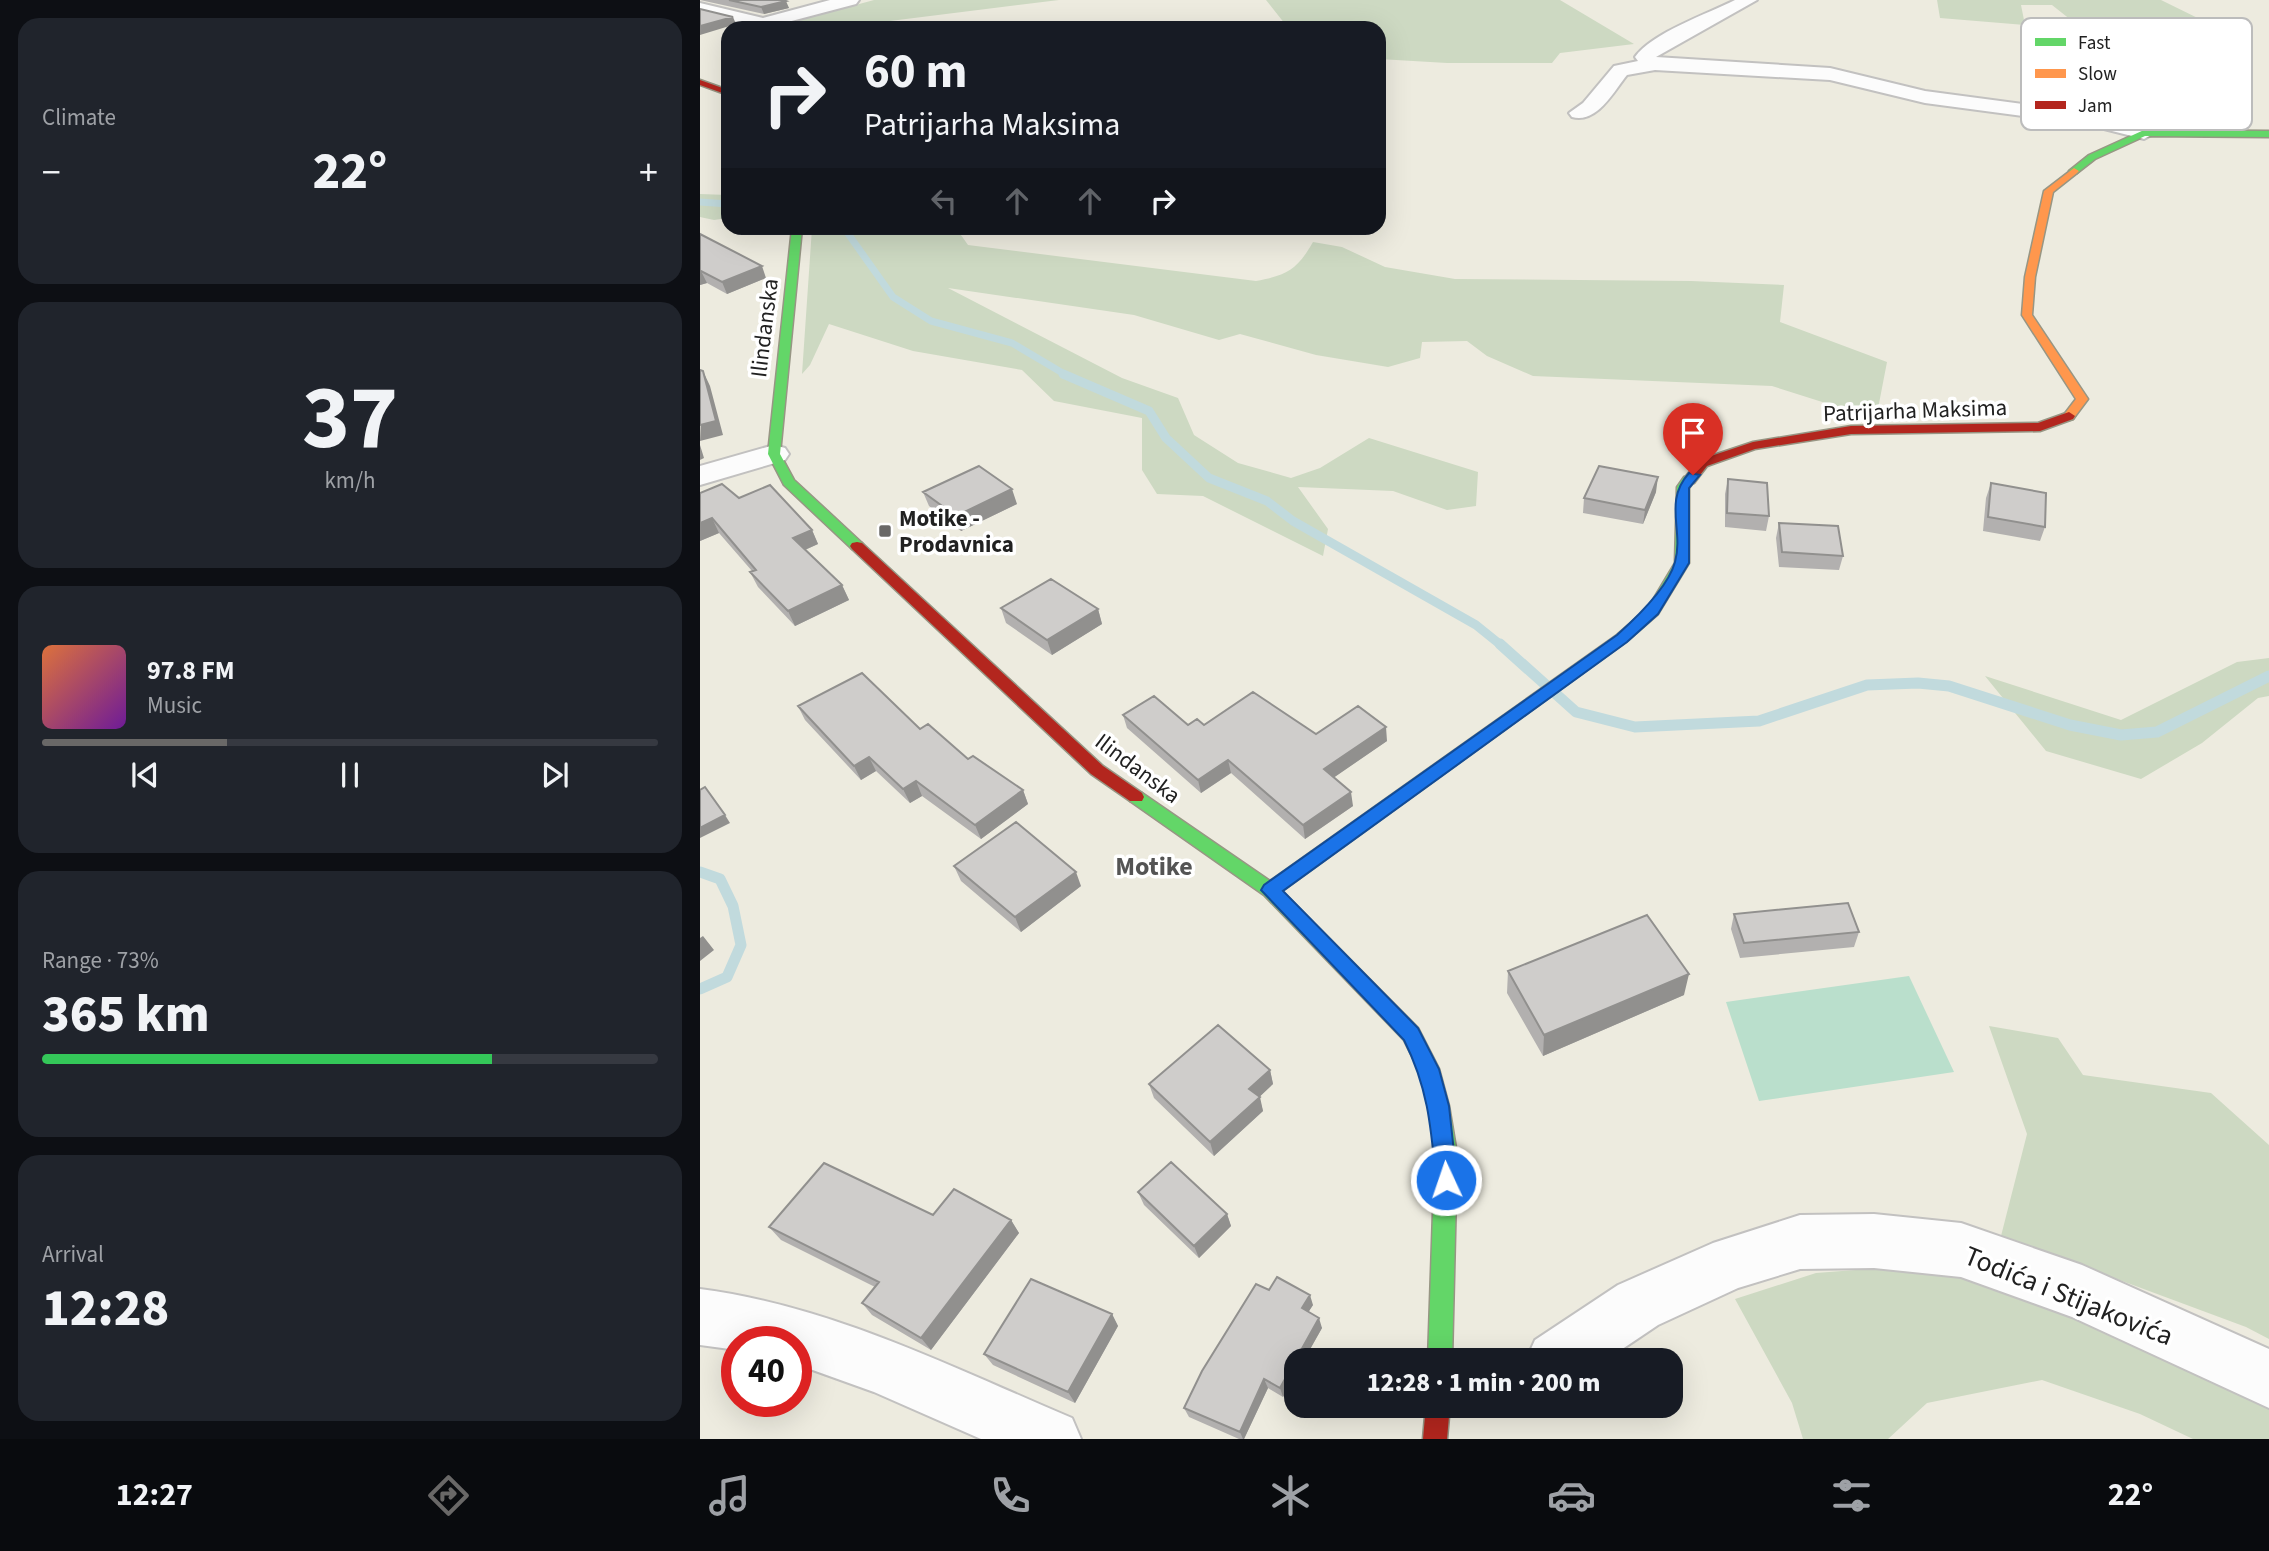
<!DOCTYPE html>
<html lang="en">
<head>
<meta charset="utf-8">
<style>
  :root { --surface:#171b24; --page:#20242c; --text:#f1f3f6; --muted:#9ea1a6; --line:#363941; --accent:#696867 }
  body { margin:0; font-family:"Source Sans 3",sans-serif; background:var(--page); color:var(--text); height:100vh; display:flex; flex-direction:column; font-size:26px; white-space:nowrap }
  * { box-sizing:border-box; margin:0 }
  p { font-size:23px; color:var(--muted) }
  .icon { flex:none; width:38px; height:38px; fill:none; stroke:currentColor; stroke-width:2; stroke-linecap:round; stroke-linejoin:round }
  .map { position:relative; flex:1; overflow:hidden }
  .details { display:flex; flex-direction:column; gap:18px; padding:18px; background:#0d0f14; width:700px }
  .details>* { flex:none }
  .top-card { position:absolute; left:21px; top:21px; width:665px; height:214px; border-radius:21px; box-shadow:0 7px 28px #0002; background:#171b24; color:var(--text); overflow:hidden }
  .speed { position:absolute; left:21px; top:1326px; display:flex; gap:14px; font-size:35px; font-weight:700; text-align:center }
  .speed>* { display:grid; place-content:center; width:91px; height:91px; border-radius:50%; background:var(--surface); box-shadow:0 7px 28px #0002; line-height:1 }
  .speed .limit { border:10px solid #d22; background:#fff; color:#111 }
  .pin { position:absolute; display:grid; place-items:center; width:60px; height:60px; color:#fff; margin:-72px -30px; border-radius:50% 50% 50% 0; rotate:-45deg; box-shadow:0 0 7px #0007 }
  .pin .icon { rotate:45deg }
  .me { position:absolute; width:77px; margin:-38px; rotate:357deg; stroke-linejoin:round; filter:drop-shadow(0 0 5px #0008) }
  .turn { display:flex; align-items:center; gap:24px; height:147px; padding:0 28px; font-size:32px }
  .turn .icon { width:91px; height:91px; stroke-width:2.5 }
  .turn b { display:block; font-size:49px; line-height:60px }
  .lanes { display:flex; align-items:center; height:66px; padding:0 28px; background:#0003; justify-content:center; gap:35px; direction:ltr }
  .lanes .off { opacity:.35 }
  .big { font-size:52px; font-weight:800; line-height:1.1 }
  .details .card { flex:1; display:flex; flex-direction:column; justify-content:center; gap:10px; min-width:0; padding:0 24px; border-radius:21px; background:var(--page) }
  .details .dial { align-items:center; gap:0 }
  .dial b { font-size:91px; line-height:1 }
  .song { display:flex; align-items:center; gap:21px }
  .cover { width:84px; height:84px; border-radius:10px; background:linear-gradient(135deg,hsl(20 70% 55%),hsl(280 70% 35%)) }
  .played { height:7px; border-radius:4px; background:linear-gradient(90deg,var(--accent) 30%,var(--line) 30%) }
  .keys { display:flex; justify-content:space-around; direction:ltr }
  .heat { display:flex; justify-content:space-between; align-items:center; font-size:38px; direction:ltr }
  .charge { height:10px; border-radius:5px; background:linear-gradient(90deg,#34c759 73%,var(--line) 0) }
  .trip { position:absolute; left:584px; top:1348px; width:399px; height:70px; border-radius:21px; background:var(--surface); box-shadow:0 7px 28px #0002; font-weight:800; line-height:70px; text-align:center }
  .tab-bar { display:flex; height:112px; justify-content:space-around; align-items:center; background:#090b0e; color:var(--muted) }
  .tab-bar .icon { width:49px; height:49px }
  .tab-bar .active { color:var(--accent) }
  .tab-bar b { font-size:32px; color:var(--text) }
  main { display:flex; flex:1; min-height:0 }
  .map>svg:first-child { display:block }
</style>
</head>
<body>
<main>
<section class="details">
<div class="card"><p>Climate</p>
<div class="heat"><a>−</a><b class="big">22°</b><a>+</a></div>
</div>
<div class="card dial"><b>37</b><p>km/h</p></div>
<div class="card">
<div class="song"><i class="cover"></i><div><b>97.8 FM</b><p>Music</p></div></div>
<div class="played"></div>
<div class="keys"><svg class="icon" aria-label="previous" viewBox="0 0 24 24"><path d="M18 5L8 12l10 7zM5 5v14"/></svg><svg class="icon" aria-label="pause" viewBox="0 0 24 24"><path d="M8 5v14M16 5v14"/></svg><svg class="icon" aria-label="next" viewBox="0 0 24 24"><path d="M6 5l10 7-10 7zM19 5v14"/></svg></div>
</div>
<div class="card"><p>Range · 73%</p><b class="big">365 km</b><div class="charge"></div></div>
<div class="card"><p>Arrival</p><b class="big">12:28</b></div>
</section>
<div class="map">
<svg width="1569" height="1439" viewBox="0 0 1569 1439">
  <rect width="100%" height="100%" fill="#eeecea"/>
  <path fill="#edebdf" fill-rule="evenodd" d="M0 0H1569V1439H0ZM28 28H679V228H28ZM37 1342H96V1402H37ZM597 1360H971V1405H597Z"/>
  <path fill="#cdd9c2" d="M174 0H359L134 28H71Z
    M566 0H860L934 44 860 53 852 63H747L679 59V28H564L585 24Z
    M1237 0H1461L1518 28 1420 32 1376 24 1352 5H1321L1325 25 1240 18Z
    M0 194 28 195V218L14 220 0 217Z
    M112 228H256L268 245 556 281C587 275 597 270 613 242L642 247 685 267 755 279 991 281 1084 285 1080 322 1187 362 1176 419 1072 386 833 376 787 356 767 341 722 342 720 358 688 367 616 355 540 334 519 340 434 315 248 288 422 378 478 398 494 435 538 463 591 478 620 468 669 438 778 472 776 506 747 510 693 491 598 487 628 529 623 556 503 496 457 494 442 470V418L354 401 322 370 213 351 129 324 110 365 102 374Z
    M1569 658V696L1558 698 1502 743 1441 779 1346 751 1285 676 1421 720 1537 662Z
    M1289 1026 1358 1038 1383 1075 1511 1093 1569 1145V1339L1546 1327 1301 1236 1327 1134Z
    M1207 1266 1288 1283 1386 1316 1569 1405V1439H1493L1440 1414 1342 1380 1227 1403 1188 1439H1103L1092 1403 1035 1299 1116 1273Z"/>
  <path fill="#badfcc" d="M1209 976 1254 1072 1059 1101 1026 1002Z"/>
  <g fill="none" stroke-linecap="round" stroke-linejoin="round">
    <path stroke="#c1dadd" stroke-width="7" d="M0 202 28 204
      M144 228 193 297 231 321 312 343 366 375"/>
    <path stroke="#c1dadd" stroke-width="9" d="M363 374 449 411 466 438 509 478 567 501 593 521 776 625 802 646"/>
    <path stroke="#c1dadd" stroke-width="11" d="M800 644 876 712 935 727 1059 721 1167 685 1218 683 1249 686 1370 725 1421 735 1457 732 1569 676
      M0 872 20 879 33 906 41 945 27 977 0 989"/>
    <defs>
      <path id="street" d="M130 0H159L156 4 65 28H35L42 23 0 13V3L63 18Z
        M1035 0H1057L956 57 1130 68 1225 91 1384 112 1451 129 1455 133 1444 139 1384 124 1225 103 1130 80 955 70 927 75C914 91 897 124 872 117L869 113 883 103 914 66 938 61 935 57C952 33 1007 14 1035 0Z
        M74 445 85 448 89 454 85 460 0 485V466Z
        M1174 1214 1261 1223 1382 1265 1569 1349V1408L1372 1317 1261 1277 1174 1268 1100 1269 1038 1288 958 1325 906 1360H826L835 1340 918 1285 1013 1243 1100 1215Z
        M0 1289C132 1306 251 1367 372 1418L381 1439H281L174 1392 96 1364V1342H37V1350L0 1345Z"/>
      <path id="fast" d="M1444 130 1569 131V137L1445 136 1395 159 1377 173 1369 171 1389 155Z
        M92 228H102L80 454 94 480 162 543 164 546 157 550 152 549 84 485 68 454Z
        M989 476 995 480 989 488V563L958 614 927 641 582 891 718 1028 739 1069 749 1106 757 1154 752 1360H728L735 1154 729 1106 719 1070 704 1040 564 895 430 801 428 797 430 793H442L570 881 917 635 948 608 975 563 977 487 984 477Z"/>
      <path id="slow" d="M1374 168 1379 171 1377 173 1353 192 1335 277 1332 315 1388 399 1373 419 1369 420 1363 416 1376 399 1322 315 1325 277 1344 191Z"/>
      <path id="jam" d="M0 80 28 90V95L0 85Z
        M1369 412 1375 416 1373 419 1340 431 1151 434 1055 449 1007 466 994 483 989 484 983 480 999 460 1053 442 1151 426 1338 423Z
        M157 542 162 543 403 766 442 793 444 797 442 801H430L391 774 152 549 150 546 152 543Z
        M726 1405H750L747 1439H723Z"/>
    </defs>
    <use href="#street" stroke="#c2c1c0" stroke-width="4"/>
    <use href="#fast" stroke="#979684" stroke-width="3"/>
    <use href="#slow" stroke="#979684" stroke-width="3"/>
    <use href="#jam" stroke="#979684" stroke-width="3"/>
    <use href="#street" fill="#fcfcfc" fill-rule="evenodd"/>
    <use href="#fast" fill="#63d668" fill-rule="evenodd"/>
    <use href="#slow" fill="#ff974d" fill-rule="evenodd"/>
    <use href="#jam" fill="#b3261e" fill-rule="evenodd"/>
  </g>
  <path fill="#b2b0af" d="M0 0H83L89 8 64 14Z
    M0 234 66 278 27 294 7 283 0 285Z
    M1028 479 1069 516 1066 531 1025 527V494Z
    M1291 483 1345 527 1340 541 1283 531 1286 498Z
    M223 492 317 504 261 531 229 506Z
    M956 492 943 524 883 513 884 498Z
    M0 493 39 498 112 530 118 544 105 550 142 585 149 600 95 626 58 587 50 572 52 571 19 533 0 541Z
    M1079 523 1143 556 1139 570 1079 567 1076 538Z
    M301 608 398 609 402 624 352 655 306 623Z
    M98 706 220 729 268 759 323 790 328 804 281 839 222 796 210 803 176 771 161 780 105 720Z
    M423 715 488 725 687 741 634 777 653 806 605 839 531 773 501 793 427 728Z
    M254 866 381 886 321 932 261 881Z
    M1034 914 1159 932 1154 947 1040 958 1031 929Z
    M808 971 984 995 843 1056 807 993Z
    M570 1070 573 1084 559 1097 563 1111 514 1156 454 1098 449 1084Z
    M438 1192 527 1214 531 1226 499 1258 444 1205Z
    M233 1215 311 1220 319 1233 231 1350 172 1315 162 1303 175 1287 81 1240 69 1227Z
    M569 1290 613 1305 608 1312 622 1328 583 1397 568 1388 544 1439H539L489 1417 484 1408Z
    M412 1314 418 1326 375 1403 293 1365 284 1354Z"/>
  <path fill="#91908e" d="M86 1 89 8 64 14 61 7Z
    M33 17 36 24 0 35V26Z
    M62 266 66 278 27 294 22 282Z
    M0 271H1L7 283 0 285Z
    M3 371 10 386 23 435 0 441Z
    M0 445 4 458 0 460Z
    M958 477 956 492 943 524 945 510Z
    M312 489 317 504 261 531 256 516Z
    M12 518 19 533 0 541V523Z
    M112 530 118 544 100 552 93 538Z
    M142 585 149 600 95 626 88 611Z
    M398 609 402 624 352 655 347 640Z
    M686 727 687 741 626 783 624 769Z
    M169 757 176 771 161 780 154 766Z
    M528 760 531 773 501 793 498 780Z
    M216 781 222 796 210 803 203 789Z
    M323 790 328 804 281 839 275 825Z
    M651 792 653 806 605 839 603 825Z
    M25 815 30 823 0 838V828Z
    M376 872 381 886 321 932 315 917Z
    M3 936 14 950 0 961V938Z
    M989 974 984 995 843 1056 844 1035Z
    M570 1070 573 1084 553 1103 549 1089Z
    M560 1097 563 1111 514 1156 510 1142Z
    M527 1214 531 1226 499 1258 494 1246Z
    M311 1220 319 1233 231 1350 221 1338Z
    M610 1295 613 1305 604 1319 602 1308Z
    M412 1314 418 1326 375 1403 368 1392Z
    M619 1318 622 1328 604 1360H597V1373L583 1397 580 1388Z
    M564 1379 568 1388 544 1439H543L540 1432Z"/>
  <path fill="#cfcdcb" stroke="#91908e" stroke-width="2" d="M29 0H83L86 1 61 7Z
    M0 9 33 17 0 26Z
    M0 234 62 266 22 282 1 271H0Z
    M0 370 3 371 16 421 0 425Z
    M279 466 312 489 256 516 223 492Z
    M899 466 958 477 945 510 884 498Z
    M1028 479 1067 483 1069 516 1027 513Z
    M1291 483 1346 493 1345 527 1288 517Z
    M22 484 39 498 70 485 112 530 93 538 142 585 88 611 50 572 56 570 12 518 0 523V493Z
    M1079 523 1138 526 1143 556 1082 552Z
    M351 579 398 609 347 640 301 608Z
    M162 673 220 729 228 724 268 759 273 756 323 790 275 825 216 781 203 789 169 757 154 766 98 706Z
    M553 692 616 734 658 706 686 727 624 769 651 792 603 825 528 760 498 780 423 715 454 696 488 725 497 719 504 725Z
    M5 787 25 815 0 828V790Z
    M316 822 376 872 315 917 254 866Z
    M1148 903 1159 932 1044 943 1034 914Z
    M947 915 989 974 844 1035 808 971Z
    M518 1025 570 1070 549 1089 560 1097 510 1142 449 1084Z
    M471 1162 527 1214 494 1246 438 1192Z
    M124 1163 233 1215 254 1189 311 1220 221 1338 162 1303 179 1282 69 1227Z
    M577 1277 610 1295 602 1308 619 1318 580 1388 564 1379 540 1432 484 1408 502 1371 556 1284 569 1290Z
    M331 1279 412 1314 368 1392 284 1354Z"/>
  <path fill="#1a73e8" stroke="#114b97" stroke-width="2" d="M989 473 1000 475 989 488V563L958 614 927 642 583 891 718 1028 739 1069 749 1106 757 1180 754 1187 746 1190 739 1187 736 1180C731 1127 728 1088 704 1040L561 890 564 885 917 635C936 618 968 588 975 562 984 530 963 502 989 473Z"/>
  <rect fill="#696867" stroke="#fff" stroke-width="2.5" x="178" y="524" width="14" height="14" rx="3.5"/>
  <g text-anchor="middle" stroke-width="7" stroke-linejoin="round" paint-order="stroke">
    <g font-size="23" fill="#212121" stroke="#fff">
      <text transform="translate(64 328) rotate(-83)" y="8">Ilindanska</text>
      <text transform="translate(1215 410) rotate(-2)" y="8">Patrijarha Maksima</text>
      <text transform="translate(438 768) rotate(37)" y="8">Ilindanska</text>
    </g>
    <g font-size="23" font-weight="bold" fill="#212121" stroke="#fff" text-anchor="start">
      <text x="199" y="526">Motike -<tspan x="199" dy="26">Prodavnica</tspan></text>
    </g>
    <g font-size="26" font-weight="bold" fill="#545454" stroke="#fff">
      <text x="454" y="875">Motike</text>
    </g>
    <g font-size="28" fill="#212121" stroke="#fff">
      <text transform="translate(1369 1295) rotate(22)" y="10">Todića i Stijakovića</text>
    </g>
  </g>
  <rect x="1321" y="18" width="231" height="112" rx="10" fill="#fff" stroke="#bcbcbc" stroke-width="2"/>
  <rect x="1335" y="38" width="31" height="8" fill="#63d668"/>
  <rect x="1335" y="69" width="31" height="9" fill="#ff974d"/>
  <rect x="1335" y="101" width="31" height="8" fill="#b3261e"/>
  <g font-size="19" fill="#212121">
    <text x="1378" y="49">Fast</text>
    <text x="1378" y="80">Slow</text>
    <text x="1378" y="112">Jam</text>
  </g>
</svg>
<div class="speed"><div class="limit">40</div></div>
<div class="pin" style="left:993px;top:475px;background:#d93025"><svg class="icon" aria-label="arrive" viewBox="0 0 24 24"><path d="M6 21V4h12l-3 4 3 4H6"/></svg></div>
<svg class="me" style="left:746px;top:1180px" viewBox="-20 -20 40 40"><circle r="17" fill="#1a73e8" stroke="#fff" stroke-width="3"/><path d="M0-11L8 9 0 5-8 9z" fill="#fff"/></svg>
<div class="trip">12:28 · 1 min · 200 m</div>
<div class="top-card">
<div class="turn"><svg class="icon" aria-label="right" viewBox="0 0 24 24"><path d="M7 20v-9h11M14 6l5 5-5 5"/></svg><div><b>60 m</b>Patrijarha Maksima</div></div>
<div class="lanes"><svg class="icon off" aria-label="left" viewBox="0 0 24 24"><path d="M17 20v-9H6M10 6l-5 5 5 5"/></svg><svg class="icon off" aria-label="ahead" viewBox="0 0 24 24"><path d="M12 20V5M6 11l6-6 6 6"/></svg><svg class="icon off" aria-label="ahead" viewBox="0 0 24 24"><path d="M12 20V5M6 11l6-6 6 6"/></svg><svg class="icon" aria-label="right" viewBox="0 0 24 24"><path d="M7 20v-9h11M14 6l5 5-5 5"/></svg></div>
</div>
</div>
</main>
<nav class="tab-bar">
<b>12:27</b>
<svg class="icon active" aria-label="directions" viewBox="0 0 24 24"><path d="M12 3l9 9-9 9-9-9zM9 14v-3h6M13 9l2 2-2 2"/></svg>
<svg class="icon" aria-label="music" viewBox="0 0 24 24"><path d="M9 18V5l10-2v13"/><circle cx="6" cy="18" r="3"/><circle cx="16" cy="16" r="3"/></svg>
<svg class="icon" aria-label="phone" viewBox="0 0 24 24"><path d="M5 4h4l2 5-3 2q2 4 5 5l2-3 5 2v4C11 20 4 13 5 4z"/></svg>
<svg class="icon" aria-label="climate" viewBox="0 0 24 24"><path d="M12 3v18M4 7l16 10M4 17L20 7"/></svg>
<svg class="icon" aria-label="car" viewBox="0 0 24 24"><path d="M5 17H2v-5l4-1 3-4h7l3 4 3 1v5h-3M9 17h6M6 11h13"/><circle cx="7" cy="17" r="2"/><circle cx="17" cy="17" r="2"/></svg>
<svg class="icon" aria-label="filters" viewBox="0 0 24 24"><path d="M4 7h16M4 17h16"/><circle cx="9" cy="7" r="2"/><circle cx="15" cy="17" r="2"/></svg>
<b>22°</b>
</nav>
</body>
</html>
